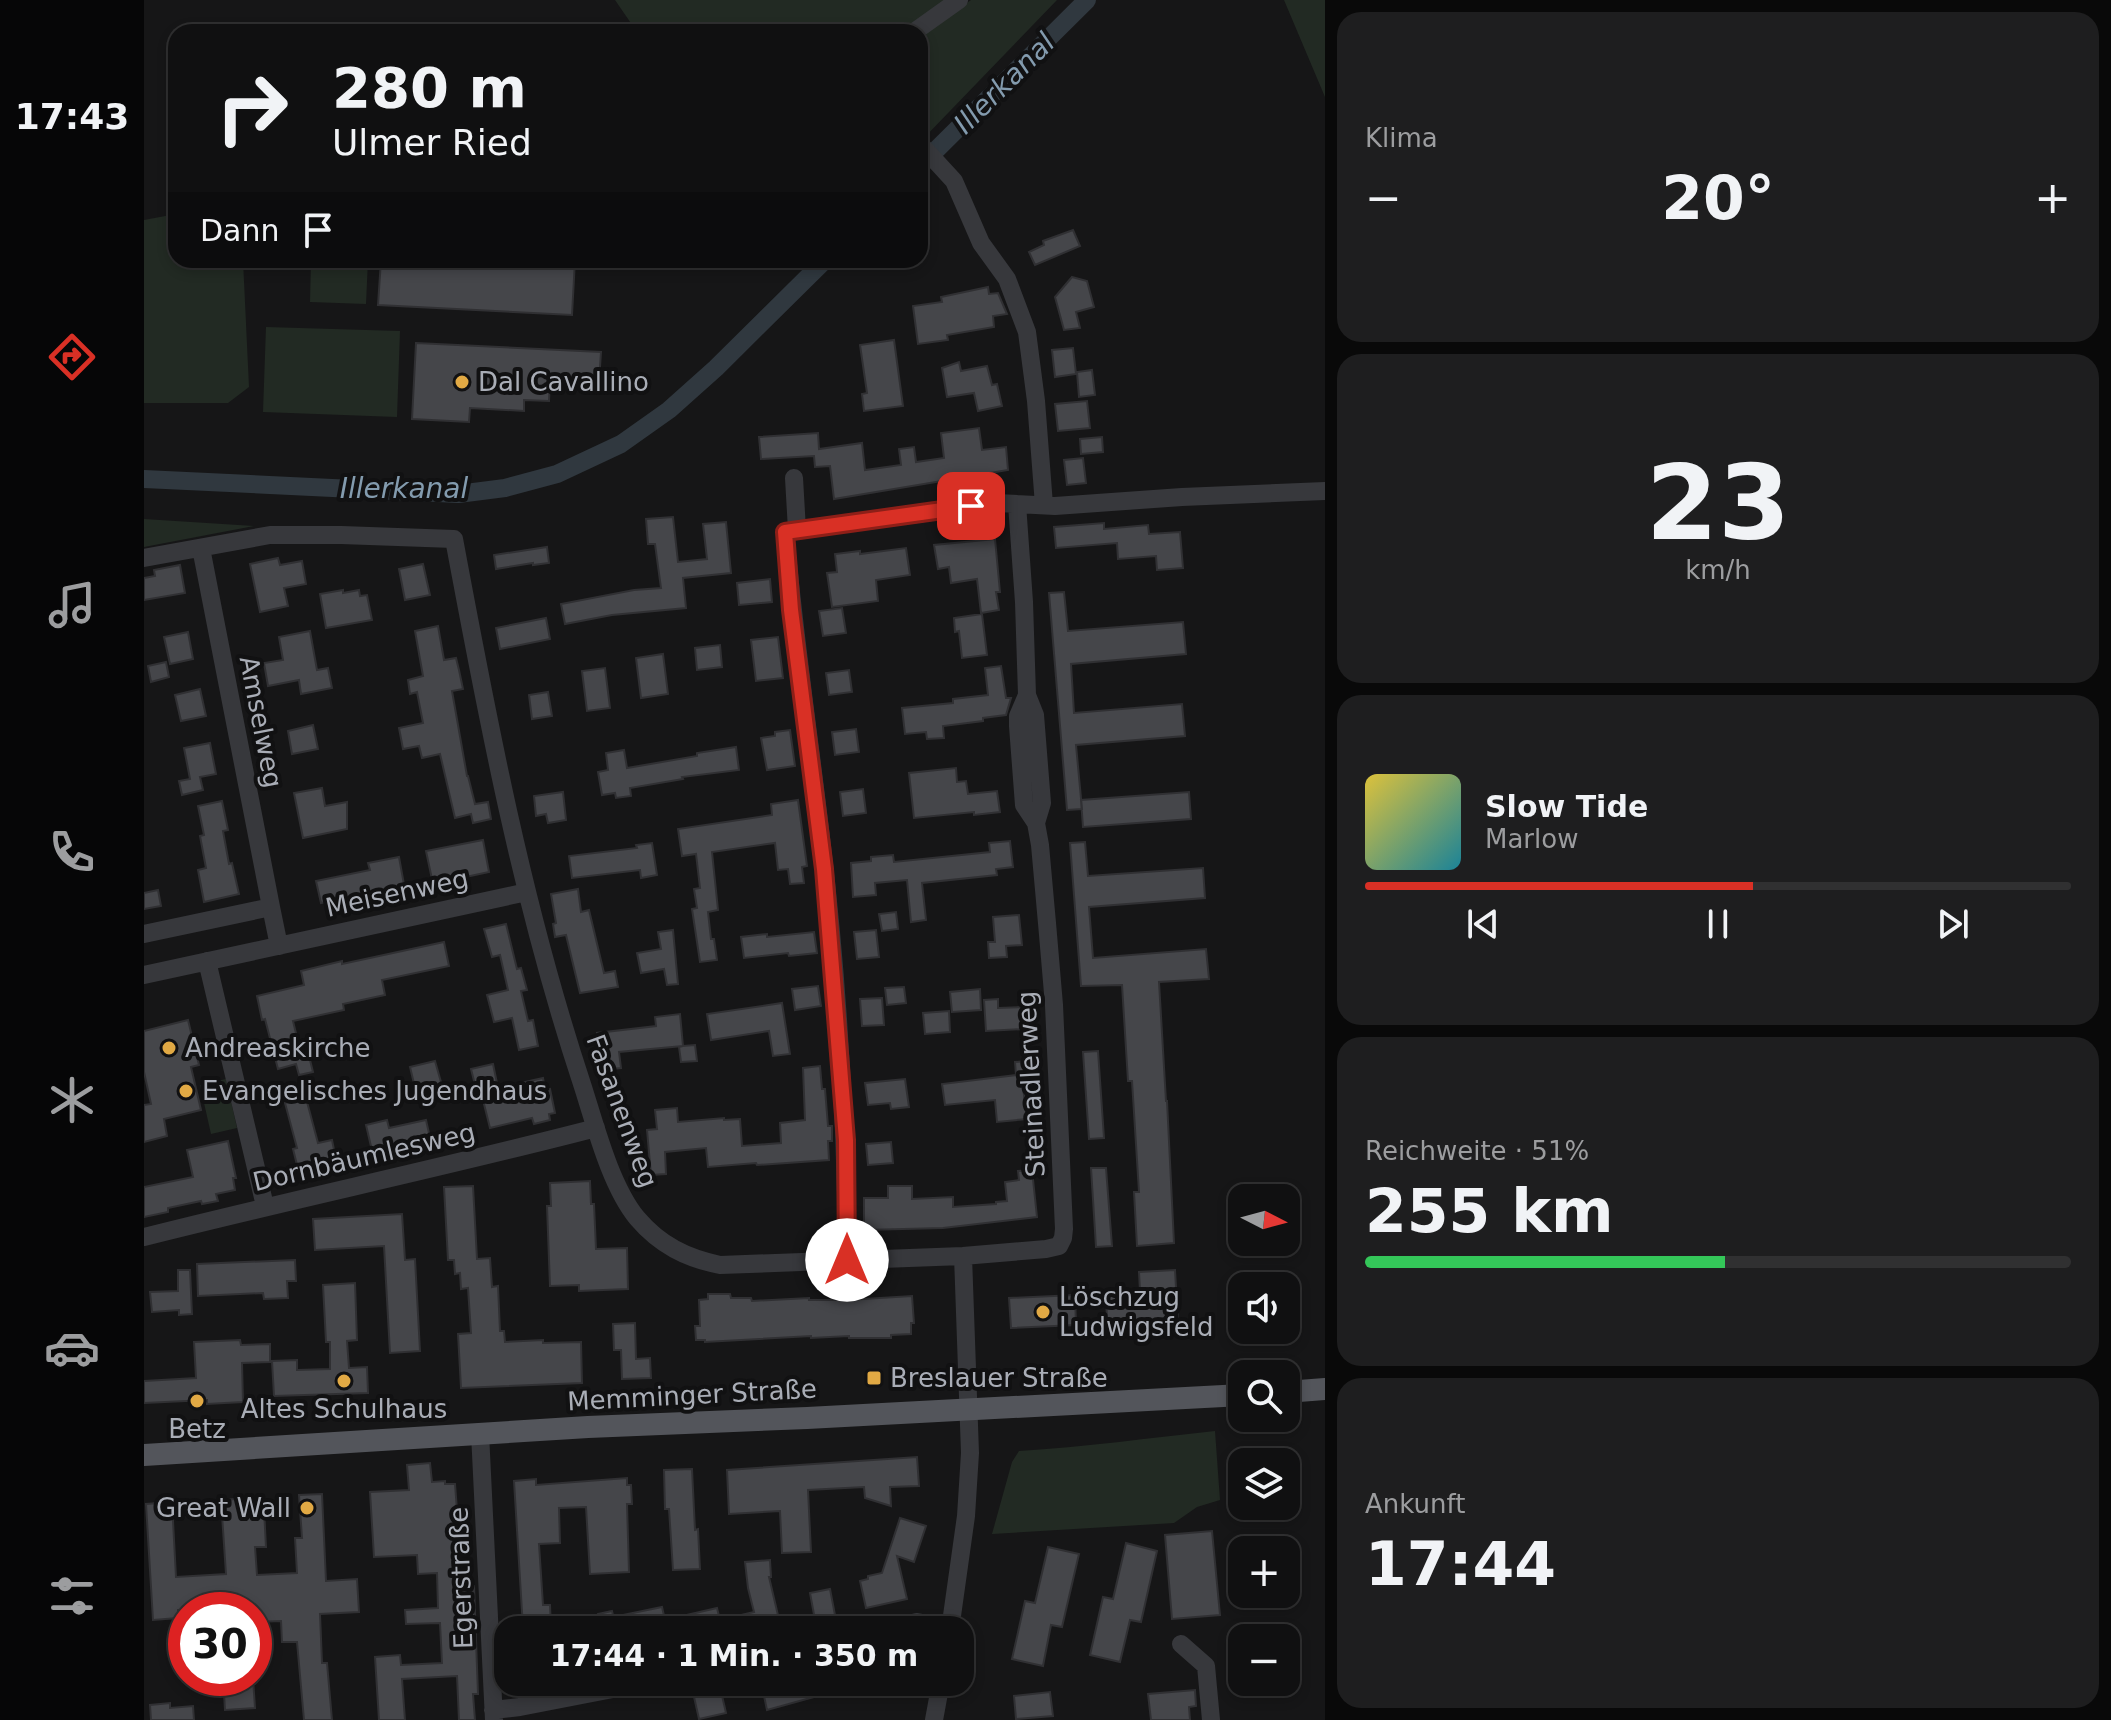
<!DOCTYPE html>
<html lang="de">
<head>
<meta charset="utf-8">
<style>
  :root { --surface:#101011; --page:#1e1e1f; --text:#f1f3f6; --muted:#9c9d9f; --line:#303031; --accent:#d93025 }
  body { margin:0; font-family:"DejaVu Sans",sans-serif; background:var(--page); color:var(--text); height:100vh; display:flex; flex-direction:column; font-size:30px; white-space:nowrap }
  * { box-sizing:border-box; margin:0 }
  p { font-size:26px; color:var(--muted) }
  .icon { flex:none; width:44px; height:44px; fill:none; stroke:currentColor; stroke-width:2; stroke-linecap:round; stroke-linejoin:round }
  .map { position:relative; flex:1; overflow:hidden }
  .drawer { display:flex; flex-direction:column; gap:12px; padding:12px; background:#090909; width:786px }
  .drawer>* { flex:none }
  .hud { position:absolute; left:24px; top:24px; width:760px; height:244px; border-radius:24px; box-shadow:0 4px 12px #0003,0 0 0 2px var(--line); background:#101011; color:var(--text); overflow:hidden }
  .needle { width:52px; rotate:96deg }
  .buttons { position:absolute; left:1084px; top:1184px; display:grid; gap:16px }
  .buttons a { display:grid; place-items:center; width:72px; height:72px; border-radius:16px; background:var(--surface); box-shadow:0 4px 12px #0003,0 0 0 2px var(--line); font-size:40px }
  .speed { position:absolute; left:24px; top:1592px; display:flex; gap:16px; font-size:40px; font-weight:700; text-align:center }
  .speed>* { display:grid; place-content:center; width:104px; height:104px; border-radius:50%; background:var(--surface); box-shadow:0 4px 12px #0003,0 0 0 2px var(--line); line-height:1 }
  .speed .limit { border:12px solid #d22; background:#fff; color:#111 }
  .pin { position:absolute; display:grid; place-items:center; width:68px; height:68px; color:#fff; margin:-34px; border-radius:16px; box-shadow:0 4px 12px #0006 }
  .me { position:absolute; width:88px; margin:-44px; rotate:0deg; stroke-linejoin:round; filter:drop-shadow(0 0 6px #0008) }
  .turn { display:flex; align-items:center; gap:28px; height:168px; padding:0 32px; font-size:36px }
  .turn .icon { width:104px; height:104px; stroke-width:2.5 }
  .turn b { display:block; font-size:56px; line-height:68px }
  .then { display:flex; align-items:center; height:76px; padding:0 32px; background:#0003; gap:16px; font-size:30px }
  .big { font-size:60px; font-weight:700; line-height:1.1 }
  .drawer .tile { flex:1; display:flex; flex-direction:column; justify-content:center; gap:12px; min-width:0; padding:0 28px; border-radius:24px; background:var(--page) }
  .drawer .dial { align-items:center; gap:0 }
  .dial b { font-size:104px; line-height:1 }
  .song { display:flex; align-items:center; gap:24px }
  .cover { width:96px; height:96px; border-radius:12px; background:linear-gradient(135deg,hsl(50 70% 55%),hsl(190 70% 35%)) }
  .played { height:8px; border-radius:4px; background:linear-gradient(90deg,var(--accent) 55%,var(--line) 55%) }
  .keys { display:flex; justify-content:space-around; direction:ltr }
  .heat { display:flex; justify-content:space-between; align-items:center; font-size:44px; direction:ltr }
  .charge { height:12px; border-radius:6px; background:linear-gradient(90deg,#34c759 51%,var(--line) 0) }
  .trip { position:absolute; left:350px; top:1616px; width:480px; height:80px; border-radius:24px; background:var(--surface); box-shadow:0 4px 12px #0003,0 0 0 2px var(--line); font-weight:700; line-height:80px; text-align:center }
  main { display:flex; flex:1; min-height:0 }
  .dock { display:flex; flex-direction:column; width:144px; justify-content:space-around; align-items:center; background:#060607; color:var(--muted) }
  .dock .icon { width:56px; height:56px }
  .dock .active { color:var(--accent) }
  .dock b { font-size:36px; color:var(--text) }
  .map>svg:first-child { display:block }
</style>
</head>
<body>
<main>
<nav class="dock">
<b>17:43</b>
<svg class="icon active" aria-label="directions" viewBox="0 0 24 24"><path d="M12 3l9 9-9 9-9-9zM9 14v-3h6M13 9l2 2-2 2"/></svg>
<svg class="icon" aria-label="music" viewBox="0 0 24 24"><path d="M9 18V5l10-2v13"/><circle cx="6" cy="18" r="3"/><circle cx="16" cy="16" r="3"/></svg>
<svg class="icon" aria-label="phone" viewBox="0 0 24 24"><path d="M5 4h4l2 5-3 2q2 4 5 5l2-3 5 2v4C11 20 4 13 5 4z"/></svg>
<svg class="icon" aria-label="climate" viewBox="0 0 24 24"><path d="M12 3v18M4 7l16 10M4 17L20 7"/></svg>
<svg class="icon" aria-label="car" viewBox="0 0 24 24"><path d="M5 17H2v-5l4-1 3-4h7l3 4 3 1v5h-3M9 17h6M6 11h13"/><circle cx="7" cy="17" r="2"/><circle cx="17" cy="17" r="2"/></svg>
<svg class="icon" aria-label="filters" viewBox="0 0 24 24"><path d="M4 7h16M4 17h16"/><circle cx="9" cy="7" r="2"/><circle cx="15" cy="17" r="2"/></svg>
</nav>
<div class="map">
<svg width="1181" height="1720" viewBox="0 0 1181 1720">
  <rect width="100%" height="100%" fill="#161617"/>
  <path fill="#222a23" d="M471 0H810L766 32H493Z
    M827 0H913L778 140 776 136V36Z
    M1140 0H1181V97Z
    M32 214V260H99L105 387 84 403H0V220Z
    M167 260H224L222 304 166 302Z
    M122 327 256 331 253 417 119 412Z
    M0 519 110 526 0 547Z
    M82 1079 93 1128 67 1134 56 1085Z
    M1071 1431 1076 1500 1053 1507 1030 1523 848 1534 868 1462 875 1451C940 1447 1006 1438 1071 1431Z"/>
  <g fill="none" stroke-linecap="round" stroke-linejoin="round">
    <path stroke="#30383f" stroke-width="18" d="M776 166 943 0
      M0 479 314 494 361 488 413 474 477 444 525 410 572 368 681 260"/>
  </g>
  <path fill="#45464a" stroke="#303033" stroke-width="2" d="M929 230 936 246 891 265 885 252 900 245 899 241Z
    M237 260H431L428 315 234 305Z
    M928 277 943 281 950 307 932 312 936 328 920 330 911 297Z
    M844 287 845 294 854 293 863 314 849 316 850 327 803 335 804 340 774 344 769 306 798 302 797 297Z
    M750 340 759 406 720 411 718 394 723 393 716 345Z
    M272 343 457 352 455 382 406 380 405 401 380 400V411L326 408 325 422 268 419Z
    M929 348 932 374 911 377 908 350Z
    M815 362 817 371 843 366 848 385 853 384 858 406 834 411 830 393 803 397 798 368Z
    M948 370 951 395 935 397 933 372Z
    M943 401 946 428 914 431 911 404Z
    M835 428 838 450 862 447 864 470 690 499 686 466 671 467 670 456 617 459 615 437 674 433 675 449 718 443 721 470 757 465 755 449 770 447 772 462 800 458 797 433Z
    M958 437 959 452 937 454 936 439Z
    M939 458 942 483 923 485 920 460Z
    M529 517 534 562 563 559 559 524 582 522 587 573 539 578 542 608 468 615 421 624 417 604 490 590 517 588 511 544H504L502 519Z
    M960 523V529L1004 525 1005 534 1036 532 1039 568 1013 570 1012 556 974 559 973 543 912 548 910 527Z
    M851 539 856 592H852L855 610 837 613 833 579 807 583 805 567 794 569 790 545Z
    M403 547 405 563 389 565V563L352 569 350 555Z
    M762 548 766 575 732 580 734 601 688 607 683 573 693 572 691 554 716 551V554Z
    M134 558 136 565 158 561 162 584 140 588 144 606 116 612 106 564Z
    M279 564 286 595 261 600 255 569Z
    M36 565 41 593 0 600V578L11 576 10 570Z
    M626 579 628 602 595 605 593 583Z
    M199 590V593L215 590 216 596 223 595 228 620 182 628 176 594Z
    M920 592 924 631 1039 622 1042 654 927 664 930 713 1038 704 1041 736 932 745 938 809 923 810 905 593Z
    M698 608 702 633 679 636 675 611Z
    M838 614 843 655 818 658 815 631 811 632 810 618Z
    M402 618 406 639 356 649 352 628Z
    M294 626 300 660 312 658 315 670 319 689 308 691 323 776H324L331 804 344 802 347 819 329 823 327 814 311 818 296 754 278 758 275 746 259 749 255 728 279 723 273 692 266 694 264 680 279 676 271 631Z
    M166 631 173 670 184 668 188 688 157 694 155 680 124 686 120 663 139 660 135 637Z
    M44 632 49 659 26 664 20 637Z
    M634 637 639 678 612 681 607 640Z
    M576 645 578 667 553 670 551 648Z
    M519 654 524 694 497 698 492 658Z
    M22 662 25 677 7 682 4 666Z
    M857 666 862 698H867L862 715 839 718V721L799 726 800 738 783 739 782 732 761 734 758 708 809 703V699L844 695 841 668Z
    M461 668 466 708 443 711 438 671Z
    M705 670 708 692 685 695 682 673Z
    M56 689 62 716 37 721 31 695Z
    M404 692 408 716 388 719 385 695Z
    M169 725 174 749 148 754 144 731Z
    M712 729 715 752 691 755 688 732Z
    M646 730 651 766 623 770 617 738 631 736V732Z
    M66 743 72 774 56 777 59 790 38 795 35 781 46 779 40 748Z
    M592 747 595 770 538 777 539 779 486 788 487 796 472 798 471 793 458 795 454 772 464 770 462 753 480 750 483 768 553 756V753Z
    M812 768 813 782 822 781 824 794 853 791 856 812 830 815V812L770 818 765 773Z
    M178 788 181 806 203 802V829L159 838 150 793Z
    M719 789 722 813 699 816 696 792Z
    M419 792 422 820 404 823 402 814 392 816 390 796Z
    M1045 792 1047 819 939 827 937 800Z
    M654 800 663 866 658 867 660 883 646 884 644 869 634 870 631 843 568 852 574 910 564 912 567 939H570L573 960 556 962 548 909 553 908 550 889 556 888 552 854 538 856 534 829 628 815 627 804Z
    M78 801 84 830 79 831 85 864 88 863 95 894 60 902 54 870 62 868 56 836 60 835 54 806Z
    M339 840 345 872 289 884 282 851Z
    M866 841 869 867 852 869 853 875 778 883 782 920 767 922 763 880 731 883 732 895 709 897 707 863 727 861V857L749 855 750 862 846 852 845 843Z
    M941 842 944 876 1059 868 1061 898 945 907 949 958 1062 949 1065 979 1015 982 1022 1101H1023L1030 1243 993 1246 990 1192H995L988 1081H984L978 985 937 986 926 843Z
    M508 843 513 875 497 878 496 870 428 878 425 856 493 848 492 845Z
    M255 857 261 890 196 903V899L177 903 172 881 226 870 224 863Z
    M434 889 437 912 445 910 460 973 471 971 474 987 436 993 422 935 411 937 409 924 412 923 407 894Z
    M14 890 17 906 0 909V893Z
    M752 912 754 929 738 931 735 914Z
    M875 915 878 945 862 946 863 957 845 958 844 942H851L849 917Z
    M362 924 373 969 377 968 383 990 377 991 384 1021 389 1020 394 1046 375 1050 368 1018 350 1022 343 995 364 990 356 955 348 957 340 929Z
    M529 930 534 984 523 985 520 969 497 973 493 953 517 949 514 932Z
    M732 930 735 957 713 959 710 932Z
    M670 932 673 953 645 956 644 953 600 958 597 937 623 934V937Z
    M300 942 305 966 238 980 241 995 199 1004 200 1010 149 1021 157 1054 164 1052 169 1072 155 1075 152 1064 134 1069 121 1019 118 1020 113 996 160 985 157 971 198 961V964Z
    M674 986 677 1006 651 1010 648 989Z
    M760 987 762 1003 743 1005 741 988Z
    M836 989 837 1010 808 1012 806 992Z
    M738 998 740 1025 718 1026 716 999Z
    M854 999V1008L879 1007 880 1029 842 1031 840 1000Z
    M638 1003 646 1054 629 1056 625 1031 567 1040 563 1014Z
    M805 1011 806 1032 781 1034 779 1013Z
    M536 1014 539 1046 551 1045 553 1061 537 1062 535 1047 539 1046 475 1052 477 1068 457 1070 453 1033 512 1026 511 1017Z
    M44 1020 55 1065 47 1067 57 1110 20 1119 23 1136 0 1142V1105L7 1104 0 1072V1031Z
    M954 1051 960 1138 945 1139 939 1052Z
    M893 1060 895 1085 879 1087 883 1119 853 1122 851 1100 801 1105 798 1084 872 1075 871 1062Z
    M291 1061 299 1089 273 1096 266 1067Z
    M349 1064 354 1088 399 1078 401 1090 406 1089 411 1113 405 1114 406 1120 390 1124 388 1118 346 1128 338 1096 334 1097 327 1069Z
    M676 1066 678 1089H681L684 1126H688V1141H684L685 1160 613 1165 612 1163 564 1167 562 1148 521 1152 522 1174 507 1175 503 1130 513 1129 511 1110 533 1108 534 1122 580 1118V1120L596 1119 598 1146 637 1143 636 1123 661 1120 659 1068Z
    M761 1079 765 1107 747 1109 746 1103 724 1105 721 1083Z
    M162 1098 174 1143 188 1140 193 1164 155 1173 149 1149 153 1148 141 1103Z
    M243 1120 245 1128 282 1120 287 1142 229 1155 222 1125Z
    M84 1141 92 1178H89L91 1190 72 1194 74 1201 58 1204 57 1201 24 1208V1212L0 1217V1187L49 1177 43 1150Z
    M747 1142 749 1163 724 1165 722 1144Z
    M947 1168H962L968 1246 952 1247Z
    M888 1170 893 1217 799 1228 720 1230V1198H744V1186H768V1199L809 1197V1207L852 1204V1202L863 1201 861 1182 875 1180 874 1171Z
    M446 1181 447 1204H450L452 1249 483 1248 484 1289 435 1291V1285L406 1286 403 1206H407L406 1183Z
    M329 1186 333 1259 346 1258 348 1287 354 1286 356 1331H360L361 1342 399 1340V1343L437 1342 438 1383 317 1388 314 1334 327 1333 324 1288 317 1289 316 1273 311 1274 310 1260H304L300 1187Z
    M258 1214 261 1260 271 1259 276 1351 246 1353 240 1246 171 1250 169 1219Z
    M151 1260 152 1281H143L144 1298 120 1299 119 1293 54 1296 53 1264Z
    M34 1270H46L48 1314 35 1315V1310L8 1312 6 1292 34 1291Z
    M1031 1270 1034 1322 968 1325 963 1320 962 1294 996 1291 995 1272Z
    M211 1283 213 1340 203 1341 205 1368 223 1367 224 1393 130 1396 128 1361 153 1360V1370L186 1369V1342H182L179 1285Z
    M564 1294H586L587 1298H607L608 1301 665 1298V1300H703L768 1296 770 1323H767V1334L747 1335V1338H705V1336L667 1338V1336L561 1342V1340H552L551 1326H556L555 1300 564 1299Z
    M931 1295 932 1325 867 1328 865 1298Z
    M491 1323 492 1359 506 1358 507 1378 478 1379 477 1350H470L469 1324Z
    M96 1340 97 1345 126 1344V1362L98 1363 99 1402 63 1404V1400L0 1403V1381L52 1378 50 1342Z
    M773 1457 775 1486 746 1487 747 1506 721 1498 720 1487 664 1490 667 1552 638 1553 636 1511 585 1514 583 1470Z
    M286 1463 288 1482 301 1481V1484H311L313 1510 317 1509 319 1534H314L318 1587 330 1586 334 1694H329L331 1720H315L313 1676 258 1679 261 1720H235L231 1657 256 1655 257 1665 298 1663 296 1623 262 1624 261 1610 294 1608 293 1573 274 1574 273 1555 230 1557 226 1492 265 1490 263 1465Z
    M548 1469 551 1530 554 1529 556 1569 529 1570 525 1509H521L520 1470Z
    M483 1478V1485H487L488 1504H483L485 1572 446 1574 442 1507 415 1508 416 1543 395 1544 399 1605H406L407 1627 379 1628 370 1481 392 1479V1485Z
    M178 1494 182 1581 213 1579 215 1612 176 1614 178 1663H183L188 1720H160L153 1642H138L137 1621 110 1622V1610H34V1618L9 1620 2 1504 28 1502 32 1577 82 1574 77 1500 108 1498 109 1510 120 1509 122 1547H111L113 1575 153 1573 151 1538H158L155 1495Z
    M756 1518 782 1526 770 1562 753 1556 763 1599 722 1608 716 1581 724 1579V1576L738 1573Z
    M1068 1531 1076 1615 1028 1619 1021 1535Z
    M982 1543 1013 1551 997 1622 986 1620 976 1662 946 1655 959 1597 969 1599Z
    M904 1547 935 1554 918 1627 907 1625 899 1666 868 1659 881 1601 891 1603Z
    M626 1560 627 1577H625L637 1628 628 1630H483L479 1615 518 1607 521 1620 573 1608 576 1620 610 1612 604 1588 601 1562Z
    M686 1589 691 1615 671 1620 666 1593Z
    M468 1611 472 1628 457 1630 454 1614Z
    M79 1678H109L111 1708 81 1710Z
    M617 1682H710V1686L623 1710Z
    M1051 1690 1052 1706 1045 1707 1046 1720H1007L1004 1694Z
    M577 1691 582 1713 555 1719 550 1697Z
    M906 1692 909 1716 872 1719 870 1696Z
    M26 1703V1708L49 1706 50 1720H7L6 1705Z"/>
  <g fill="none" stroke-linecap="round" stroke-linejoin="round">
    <path stroke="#37383c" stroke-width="18" d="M770 32 815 0
      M776 144 810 181 837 243 863 279 883 332 892 401 900 505
      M650 478 653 530
      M873 504 880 602 883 695 891 715 898 803 892 823
      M57 548 127 907
      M0 558 126 535H197L310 539C344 722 379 906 438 1084 451 1124 466 1185 493 1218 516 1245 542 1258 576 1265L819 1256 902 1249 915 1246 919 1238 920 1229 910 1005 903 923 896 845 892 823 880 805 874 726V716L883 695
      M0 934 127 907 135 946
      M63 961 121 1206
      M0 975 383 892
      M0 1237C150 1199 302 1167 452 1128
      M703 1260C702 1122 694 983 678 846 666 741 650 637 641 532L853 503 911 506 1038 497 1181 491
      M336 1433 350 1720
      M736 1630 773 1622 807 1628
      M806 1630 822 1516 826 1453 819 1256
      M1037 1644 1062 1666 1067 1720
      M349 1710 376 1707 505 1682
      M790 1720 797 1682"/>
    <path stroke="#53555b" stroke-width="22" d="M1142 1392 1181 1389
      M0 1455 444 1427 663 1418 1098 1395"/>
  </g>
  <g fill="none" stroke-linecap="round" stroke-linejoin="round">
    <defs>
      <path id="route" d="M703 1260 702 1140 680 869 647 610 641 532 827 506"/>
    </defs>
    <use href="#route" stroke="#8d1f18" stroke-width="20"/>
    <use href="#route" stroke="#d93025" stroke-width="14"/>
  </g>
  <g fill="#e1a944" stroke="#111112" stroke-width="3">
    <circle cx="318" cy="382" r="8"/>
    <circle cx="25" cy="1048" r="8"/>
    <circle cx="42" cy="1091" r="8"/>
    <circle cx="899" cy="1312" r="8"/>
    <rect x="722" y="1370" width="16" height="16" rx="4"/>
    <circle cx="200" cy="1381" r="8"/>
    <circle cx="53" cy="1401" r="8"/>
    <circle cx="163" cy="1508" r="8"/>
  </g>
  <g text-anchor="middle" stroke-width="8" stroke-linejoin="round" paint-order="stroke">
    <g font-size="26" fill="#a9adb6" stroke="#111112" text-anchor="start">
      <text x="334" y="391">Dal Cavallino</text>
      <text x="41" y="1057">Andreaskirche</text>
      <text x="58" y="1100">Evangelisches Jugendhaus</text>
      <text x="915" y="1306">Löschzug<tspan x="915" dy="30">Ludwigsfeld</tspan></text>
      <text x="746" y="1387">Breslauer Straße</text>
      <text x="200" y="1418" text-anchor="middle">Altes Schulhaus</text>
      <text x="53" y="1438" text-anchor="middle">Betz</text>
      <text x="147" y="1517" text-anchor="end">Great Wall</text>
    </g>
    <g font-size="26" fill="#a9adb6" stroke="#111112">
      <text transform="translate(117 722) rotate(79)" y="9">Amselweg</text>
      <text transform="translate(253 893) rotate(-12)" y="9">Meisenweg</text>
      <text transform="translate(887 1084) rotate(-93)" y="9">Steinadlerweg</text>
      <text transform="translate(478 1111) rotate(70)" y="9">Fasanenweg</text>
      <text transform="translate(220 1157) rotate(-13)" y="9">Dornbäumlesweg</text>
      <text transform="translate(548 1395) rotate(-3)" y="9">Memminger Straße</text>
      <text transform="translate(317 1578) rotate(-92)" y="9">Egerstraße</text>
    </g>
    <g font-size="28" font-style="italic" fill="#839bae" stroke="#111112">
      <text transform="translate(860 83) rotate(-45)" y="10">Illerkanal</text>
      <text x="260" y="498">Illerkanal</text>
    </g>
  </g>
</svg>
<div class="buttons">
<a><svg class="needle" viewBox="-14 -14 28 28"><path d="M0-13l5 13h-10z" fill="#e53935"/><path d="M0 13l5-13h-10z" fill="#9c9d9f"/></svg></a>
<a><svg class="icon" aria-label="sound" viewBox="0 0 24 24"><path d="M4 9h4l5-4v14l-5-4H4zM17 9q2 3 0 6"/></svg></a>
<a><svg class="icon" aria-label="search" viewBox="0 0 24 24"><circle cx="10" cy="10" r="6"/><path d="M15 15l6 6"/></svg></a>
<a><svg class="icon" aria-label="layers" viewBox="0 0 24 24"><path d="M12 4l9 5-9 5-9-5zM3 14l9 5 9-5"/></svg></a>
<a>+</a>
<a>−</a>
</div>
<div class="speed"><div class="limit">30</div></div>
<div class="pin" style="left:827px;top:506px;background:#d93025"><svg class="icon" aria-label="arrive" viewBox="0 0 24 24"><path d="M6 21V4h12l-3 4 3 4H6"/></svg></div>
<svg class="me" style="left:703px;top:1260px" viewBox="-20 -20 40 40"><circle r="19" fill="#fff"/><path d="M0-13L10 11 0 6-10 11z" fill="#d93025"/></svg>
<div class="trip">17:44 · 1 Min. · 350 m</div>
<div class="hud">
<div class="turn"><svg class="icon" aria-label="right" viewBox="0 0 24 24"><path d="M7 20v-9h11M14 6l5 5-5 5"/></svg><div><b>280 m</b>Ulmer Ried</div></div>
<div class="then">Dann<svg class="icon" aria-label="arrive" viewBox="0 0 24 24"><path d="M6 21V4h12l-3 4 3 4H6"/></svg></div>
</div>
</div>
<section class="drawer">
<div class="tile"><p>Klima</p>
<div class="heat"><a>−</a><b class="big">20°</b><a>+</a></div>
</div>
<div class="tile dial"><b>23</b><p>km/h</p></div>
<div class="tile">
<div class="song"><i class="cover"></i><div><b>Slow Tide</b><p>Marlow</p></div></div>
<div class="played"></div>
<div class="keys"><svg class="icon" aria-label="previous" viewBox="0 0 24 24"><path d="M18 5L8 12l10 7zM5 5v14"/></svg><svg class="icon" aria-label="pause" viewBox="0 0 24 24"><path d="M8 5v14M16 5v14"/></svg><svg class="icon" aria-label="next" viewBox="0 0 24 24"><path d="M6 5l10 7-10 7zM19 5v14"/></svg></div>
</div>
<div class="tile"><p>Reichweite · 51%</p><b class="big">255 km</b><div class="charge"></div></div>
<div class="tile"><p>Ankunft</p><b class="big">17:44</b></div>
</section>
</main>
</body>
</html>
